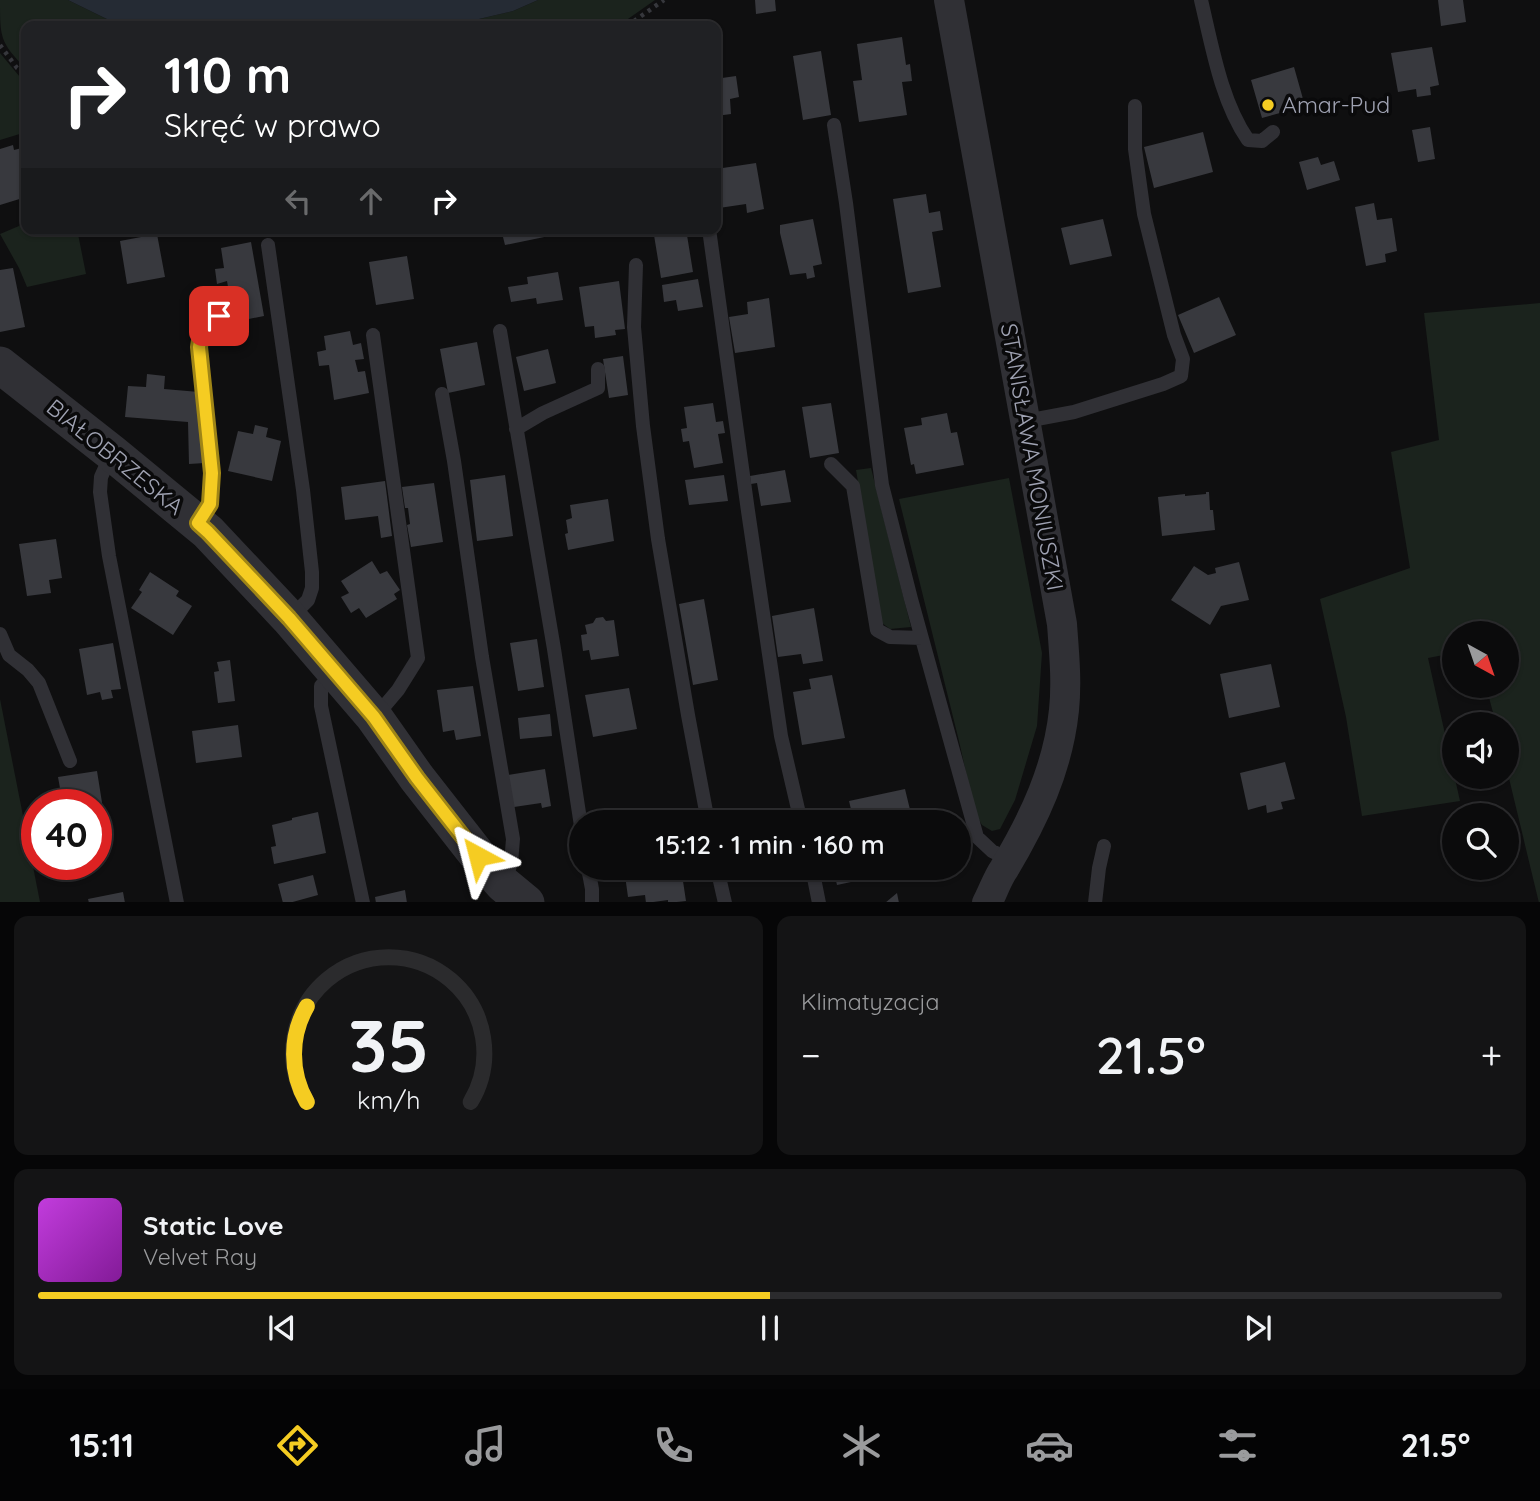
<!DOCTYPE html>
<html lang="pl">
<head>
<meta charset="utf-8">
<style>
  :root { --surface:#0b0b0c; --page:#141415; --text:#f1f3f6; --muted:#9a9b9d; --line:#2b2b2d; --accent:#f5cc22 }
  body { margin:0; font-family:Quicksand,sans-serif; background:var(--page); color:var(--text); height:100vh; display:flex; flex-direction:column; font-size:26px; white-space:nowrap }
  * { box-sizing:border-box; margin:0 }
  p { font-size:23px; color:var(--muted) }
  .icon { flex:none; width:38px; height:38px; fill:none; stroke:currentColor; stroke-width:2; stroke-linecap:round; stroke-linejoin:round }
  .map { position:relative; height:902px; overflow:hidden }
  .sheet { display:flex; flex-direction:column; gap:14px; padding:14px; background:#060607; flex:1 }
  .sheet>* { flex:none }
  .guide { position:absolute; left:21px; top:21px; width:700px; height:214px; border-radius:14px; box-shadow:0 2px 5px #0004,0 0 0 2px var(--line); background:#202124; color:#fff; overflow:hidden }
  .needle { width:46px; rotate:140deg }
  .tools { position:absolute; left:1442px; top:621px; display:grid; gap:14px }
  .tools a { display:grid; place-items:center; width:77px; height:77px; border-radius:50%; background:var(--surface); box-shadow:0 2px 5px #0004,0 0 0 2px var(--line); font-size:35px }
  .speed { position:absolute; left:21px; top:789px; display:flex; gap:14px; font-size:35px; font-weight:700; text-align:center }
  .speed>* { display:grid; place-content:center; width:91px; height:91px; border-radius:50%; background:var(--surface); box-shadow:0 2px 5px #0004,0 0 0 2px var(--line); line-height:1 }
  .speed .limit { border:10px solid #d22; background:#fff; color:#111 }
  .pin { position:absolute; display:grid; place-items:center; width:60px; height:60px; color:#fff; margin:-30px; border-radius:14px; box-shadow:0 4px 10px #0006 }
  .me { position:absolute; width:77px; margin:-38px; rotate:322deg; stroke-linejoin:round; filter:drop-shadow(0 0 5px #0008) }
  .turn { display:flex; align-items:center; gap:24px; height:147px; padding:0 28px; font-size:32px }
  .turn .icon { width:91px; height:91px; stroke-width:2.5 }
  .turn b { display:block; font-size:49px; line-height:60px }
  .lanes { display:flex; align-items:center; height:66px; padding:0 28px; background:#0003; justify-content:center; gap:35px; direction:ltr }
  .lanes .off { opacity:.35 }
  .big { font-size:52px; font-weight:600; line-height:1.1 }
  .sheet .widget { flex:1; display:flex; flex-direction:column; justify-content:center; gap:10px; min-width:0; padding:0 24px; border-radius:14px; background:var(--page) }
  .sheet .dial { align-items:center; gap:0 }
  .dial svg { height:182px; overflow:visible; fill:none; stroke:var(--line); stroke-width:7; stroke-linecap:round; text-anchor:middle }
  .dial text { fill:var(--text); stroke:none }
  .song { display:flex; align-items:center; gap:21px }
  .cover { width:84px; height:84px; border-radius:10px; background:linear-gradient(135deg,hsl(290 70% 55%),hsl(290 70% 35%)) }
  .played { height:7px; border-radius:4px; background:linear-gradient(90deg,var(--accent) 50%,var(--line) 50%) }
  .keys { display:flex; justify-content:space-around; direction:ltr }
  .heat { display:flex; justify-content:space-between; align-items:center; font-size:38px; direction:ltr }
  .sheet .tiles { flex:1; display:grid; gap:14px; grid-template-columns:1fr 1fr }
  .widget:last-child { grid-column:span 2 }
  .trip { position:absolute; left:569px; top:810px; width:402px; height:70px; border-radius:35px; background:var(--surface); box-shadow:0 2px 5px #0004,0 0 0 2px var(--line); font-weight:600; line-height:70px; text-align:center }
  .tab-bar { display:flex; height:112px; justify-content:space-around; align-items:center; background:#040405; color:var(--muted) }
  .tab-bar .icon { width:49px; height:49px }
  .tab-bar .on { color:var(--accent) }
  .tab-bar b { font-size:32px; color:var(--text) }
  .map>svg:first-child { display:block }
</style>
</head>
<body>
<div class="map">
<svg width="1540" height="903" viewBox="0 0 1540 903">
  <rect width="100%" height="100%" fill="#0f0f10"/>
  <path fill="#1b231d" d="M0 0H68L115 23 132 26H26V69C0 42 0 38 0 0Z
    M538 0H655L618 26H449L513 11Z
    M0 53 20 77 26 81V142L23 133 0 140Z
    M26 218V229H77L86 274 27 287 19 268 0 234 19 226Z
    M1540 303V902L1539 903 1507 770V724H1496L1486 686H1507V634H1454V653L1428 658 1460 801 1362 816 1346 717 1320 599 1410 568 1391 452 1439 440 1424 313Z
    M871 468 911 627 890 629 882 623 856 470Z
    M1009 478 1042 653 1037 726 1015 800 1000 829 992 831 982 825 975 813 959 741 899 499Z
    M0 699 40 902H0Z"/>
  <path fill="#252b34" d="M68 0H538L513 11 449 26H132L115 23Z"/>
  <path fill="#38393e" d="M755 0H775L776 11 756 14Z
    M1438 0H1463L1466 22 1441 26Z
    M902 37 906 65 910 64 912 81 902 82 907 115 859 122 853 81 862 80 857 44Z
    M1432 47 1439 85 1430 87 1431 95 1417 97 1416 89 1398 92 1391 53Z
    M821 51 831 115 803 120 793 56Z
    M716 57H719L722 78 736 76 739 97 730 99 731 114 716 116Z
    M1294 67 1305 106 1262 118 1251 80Z
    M1430 127 1435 159 1418 162 1412 130Z
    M1203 132 1213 172 1154 188 1144 147Z
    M13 145 14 150 22 148 26 164V197L0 205V149Z
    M1318 157 1321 165 1334 161 1340 180 1307 190 1299 162Z
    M756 163 764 209 747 213 746 204 719 208 716 192V169Z
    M926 194 929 213 940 211 943 230 932 232 941 287 908 293 893 199Z
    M1374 203 1377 220 1392 218 1397 251 1385 254 1386 262 1366 266 1355 207Z
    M813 219 822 264 813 266 815 277 807 279 806 273 790 275 780 233V225Z
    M1103 219 1112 256 1070 265 1061 228Z
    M501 229H553L554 235 505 245Z
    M653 229H686L693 272 661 278Z
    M157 234 165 277 127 284 120 241Z
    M251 242 264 316 234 322 227 281 217 284 215 269 224 268 221 248Z
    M407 256 414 299 376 305 369 262Z
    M13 268 25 327 0 332V270Z
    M558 272 563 300 537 304 536 298 511 302 508 287 528 284 527 277Z
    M698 279 703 307 678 311 676 300 664 302 662 285Z
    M619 281 625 329 615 330 616 335 595 338 594 326 585 327 579 287Z
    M1219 297 1236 335 1194 353 1178 315Z
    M769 298 775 347 735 353 729 317 748 314 747 302Z
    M350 331 353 345 361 343 364 359 355 360 358 372 365 371 369 393 334 400 329 365 319 366 317 352 326 350 324 336Z
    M477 342 485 385 448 393 440 349Z
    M548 349 556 383 524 391 516 357Z
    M623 356 628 395 609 398 603 359Z
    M147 374 165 376 164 389 199 392 205 463 189 464 188 422 125 417 128 386 146 387Z
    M713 403 716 422 723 421 725 433 718 434 723 463 694 468 689 441 683 442 681 429 687 428 684 407Z
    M831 403 839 453 810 458 802 407Z
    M947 413 951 433 957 432 964 465 916 474 914 464 911 465 904 428 922 425 921 418Z
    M255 425 268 428 266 437 281 441 272 481 228 471 238 431 253 434Z
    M785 470 791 502 761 506 757 483 751 484 750 476Z
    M505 475 513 536 477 541 470 480Z
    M724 475 728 501 689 505 685 480Z
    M385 481 392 536 381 538 378 516 345 520 341 487Z
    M434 483 443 542 411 547 407 525 410 524 408 508H405L402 487Z
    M1206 492H1209L1210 510H1213L1215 530 1162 536 1158 497 1185 494V496L1206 494Z
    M608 499 614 541 568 550 565 534 568 533 566 520 572 518 570 505Z
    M56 539 62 578 49 580 51 593 27 596 19 544Z
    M372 561 380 574 387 571 400 590 394 594 397 599 366 618 359 608 351 613 341 597 349 593 341 581Z
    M1239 562 1249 600 1221 606 1210 625 1171 600 1194 566 1208 575 1216 573 1215 568Z
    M150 572 179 591 176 596 192 606 173 635 131 608 142 592 139 590Z
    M704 599 718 680 693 685 679 604Z
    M814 608 823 661 803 664 801 654 778 657 772 616Z
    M603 617 606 621 614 620 619 656 591 660 589 650 583 651 581 635 587 634 585 625 593 623 596 618Z
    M537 639 544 687 518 691 510 643Z
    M113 643 121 689 111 690 113 698 102 700 100 692 87 695 79 649Z
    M230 660 235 701 218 703 214 672 219 671 217 662Z
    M1271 664 1280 707 1229 718 1220 674Z
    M832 675 845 738 802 745 793 692 811 689 809 679Z
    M473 686 481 736 456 740 454 730 443 732 437 690Z
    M629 688 637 729 593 737 585 695Z
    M550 714 552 736 520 739 518 718Z
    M238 725 242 757 196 763 192 731Z
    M1285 762 1295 799 1281 802 1283 809 1267 813 1266 805 1248 810 1240 773Z
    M545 769 551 806 542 808 541 803 514 807 508 775Z
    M97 771 107 834 96 836V805H63L58 777Z
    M905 789 913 822H881L880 821 854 822 849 801Z
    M760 810 763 822H745L743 814Z
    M318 812 326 853 274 864 271 847 276 846 272 825 292 820V818Z
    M624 868H681L686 901 668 903V900L646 903 645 895 628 897Z
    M833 868H877L879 876 837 885Z
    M313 875 318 895 289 903H283L278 884Z
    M405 890 407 903H376L375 897Z
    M123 892 125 903H89L88 899Z
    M897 893 899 903H885Z"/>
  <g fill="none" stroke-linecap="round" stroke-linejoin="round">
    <path stroke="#36373c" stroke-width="4.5" stroke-dasharray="3.5 5" stroke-linecap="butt" d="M627 26 664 0
      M0 45 17 68 26 74"/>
    <path stroke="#303035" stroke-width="14" d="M1201 0C1212 46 1221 101 1248 140L1262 141 1273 132
      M834 125 846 203 882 485 911 599 977 837 992 851 1010 860
      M709 229 748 511 781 736 801 822
      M268 245 303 490 312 572V588L308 600 290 618
      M636 265 634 327 643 426 658 539 688 715 708 822
      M500 331 554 649 581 826
      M373 335 418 658 398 690 376 716
      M442 394 454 461 482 657 513 839 511 863 504 883
      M1026 421 1074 412 1163 384 1181 376 1183 359 1174 335 1144 214 1135 149V106
      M516 429 543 413 598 388V369
      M111 455 101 477 100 492 109 556 177 903
      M831 464 853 486 877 630 890 637 922 638
      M198 522 210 504 212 473 199 347 202 328 219 316
      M0 634 9 655 28 670 39 683 70 761
      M335 673 321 686V706L363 903
      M588 868 592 889V903
      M717 868 725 903
      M812 868 819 903
      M1095 903 1099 868 1104 846"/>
    <path stroke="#303035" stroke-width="30" d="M949 0 1062 624C1064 652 1067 681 1064 710 1058 768 1034 819 1004 869 997 879 993 892 987 903"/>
    <path stroke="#303035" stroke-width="37" d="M0 365 112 453 208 532 289 618 374 717 417 778 478 856 503 884 526 903"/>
  </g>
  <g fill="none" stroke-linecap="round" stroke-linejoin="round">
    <defs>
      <path id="route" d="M219 316 202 328 199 347 212 473 210 504 198 523 208 532 289 618 374 717 417 778 478 856"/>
    </defs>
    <use href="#route" stroke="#9f8516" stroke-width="18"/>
    <use href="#route" stroke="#f5cc22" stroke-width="12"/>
  </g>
  <circle fill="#f5cc22" stroke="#0a0a0b" stroke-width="2.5" cx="1268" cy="105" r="7"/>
  <g text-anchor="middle" stroke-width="7" stroke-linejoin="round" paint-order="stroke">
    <g font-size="23" fill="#9fa2b2" stroke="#0a0a0b" text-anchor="start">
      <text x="1282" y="113">Amar-Pud</text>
    </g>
    <g font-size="23" fill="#9fa2b2" stroke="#0a0a0b">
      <text transform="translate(115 457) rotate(39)" y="8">BIAŁOBRZESKA</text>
      <text transform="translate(1032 457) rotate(80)" y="8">STANISŁAWA MONIUSZKI</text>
    </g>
  </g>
</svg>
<div class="tools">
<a><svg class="needle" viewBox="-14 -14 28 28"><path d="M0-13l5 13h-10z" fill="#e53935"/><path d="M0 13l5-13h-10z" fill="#9a9b9d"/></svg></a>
<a><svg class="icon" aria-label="sound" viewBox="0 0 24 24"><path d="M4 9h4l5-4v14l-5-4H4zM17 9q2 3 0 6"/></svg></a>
<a><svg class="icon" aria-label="search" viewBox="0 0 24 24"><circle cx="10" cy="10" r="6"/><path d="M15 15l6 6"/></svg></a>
</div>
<div class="speed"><div class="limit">40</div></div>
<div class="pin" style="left:219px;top:316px;background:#d93025"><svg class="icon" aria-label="arrive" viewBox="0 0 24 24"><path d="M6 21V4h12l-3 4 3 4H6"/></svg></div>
<svg class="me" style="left:478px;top:856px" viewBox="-20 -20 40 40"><path d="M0-17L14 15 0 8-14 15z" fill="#f5cc22" stroke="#fff" stroke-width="4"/></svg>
<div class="trip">15:12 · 1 min · 160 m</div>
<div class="guide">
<div class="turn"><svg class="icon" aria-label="right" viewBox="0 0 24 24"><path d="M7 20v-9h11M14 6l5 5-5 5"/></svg><div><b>110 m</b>Skręć w prawo</div></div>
<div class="lanes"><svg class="icon off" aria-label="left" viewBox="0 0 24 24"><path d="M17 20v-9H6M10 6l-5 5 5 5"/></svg><svg class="icon off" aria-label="ahead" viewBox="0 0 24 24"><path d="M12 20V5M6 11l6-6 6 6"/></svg><svg class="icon" aria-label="right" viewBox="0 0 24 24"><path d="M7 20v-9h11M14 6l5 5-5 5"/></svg></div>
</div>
</div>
<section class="sheet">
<div class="tiles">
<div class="widget dial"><svg viewBox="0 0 100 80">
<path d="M14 69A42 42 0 1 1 86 69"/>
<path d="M14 69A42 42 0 0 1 14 27" stroke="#f5cc22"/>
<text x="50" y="56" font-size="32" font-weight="700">35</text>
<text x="50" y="72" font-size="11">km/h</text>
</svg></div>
<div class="widget"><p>Klimatyzacja</p>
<div class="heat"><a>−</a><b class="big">21.5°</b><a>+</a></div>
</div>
<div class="widget">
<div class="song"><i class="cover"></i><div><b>Static Love</b><p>Velvet Ray</p></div></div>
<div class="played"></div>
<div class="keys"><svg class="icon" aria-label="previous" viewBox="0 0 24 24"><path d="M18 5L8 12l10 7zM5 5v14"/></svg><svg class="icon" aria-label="pause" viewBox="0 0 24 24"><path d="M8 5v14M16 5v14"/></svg><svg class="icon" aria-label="next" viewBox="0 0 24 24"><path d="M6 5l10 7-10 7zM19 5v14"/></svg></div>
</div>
</div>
</section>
<nav class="tab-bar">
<b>15:11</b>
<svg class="icon on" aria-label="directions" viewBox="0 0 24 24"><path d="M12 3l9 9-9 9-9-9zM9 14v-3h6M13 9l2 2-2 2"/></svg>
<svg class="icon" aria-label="music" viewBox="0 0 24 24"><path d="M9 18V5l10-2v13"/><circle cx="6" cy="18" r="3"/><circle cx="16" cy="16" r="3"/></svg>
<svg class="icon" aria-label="phone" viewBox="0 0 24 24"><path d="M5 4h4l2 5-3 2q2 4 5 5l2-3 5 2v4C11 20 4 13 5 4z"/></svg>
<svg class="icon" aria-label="climate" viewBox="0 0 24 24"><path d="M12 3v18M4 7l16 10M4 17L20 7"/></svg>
<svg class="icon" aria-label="car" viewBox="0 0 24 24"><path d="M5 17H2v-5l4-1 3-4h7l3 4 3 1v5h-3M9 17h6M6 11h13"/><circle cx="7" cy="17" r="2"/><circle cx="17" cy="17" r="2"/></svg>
<svg class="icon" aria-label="filters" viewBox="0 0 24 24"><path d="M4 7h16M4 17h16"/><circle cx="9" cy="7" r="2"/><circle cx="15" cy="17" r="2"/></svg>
<b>21.5°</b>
</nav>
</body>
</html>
